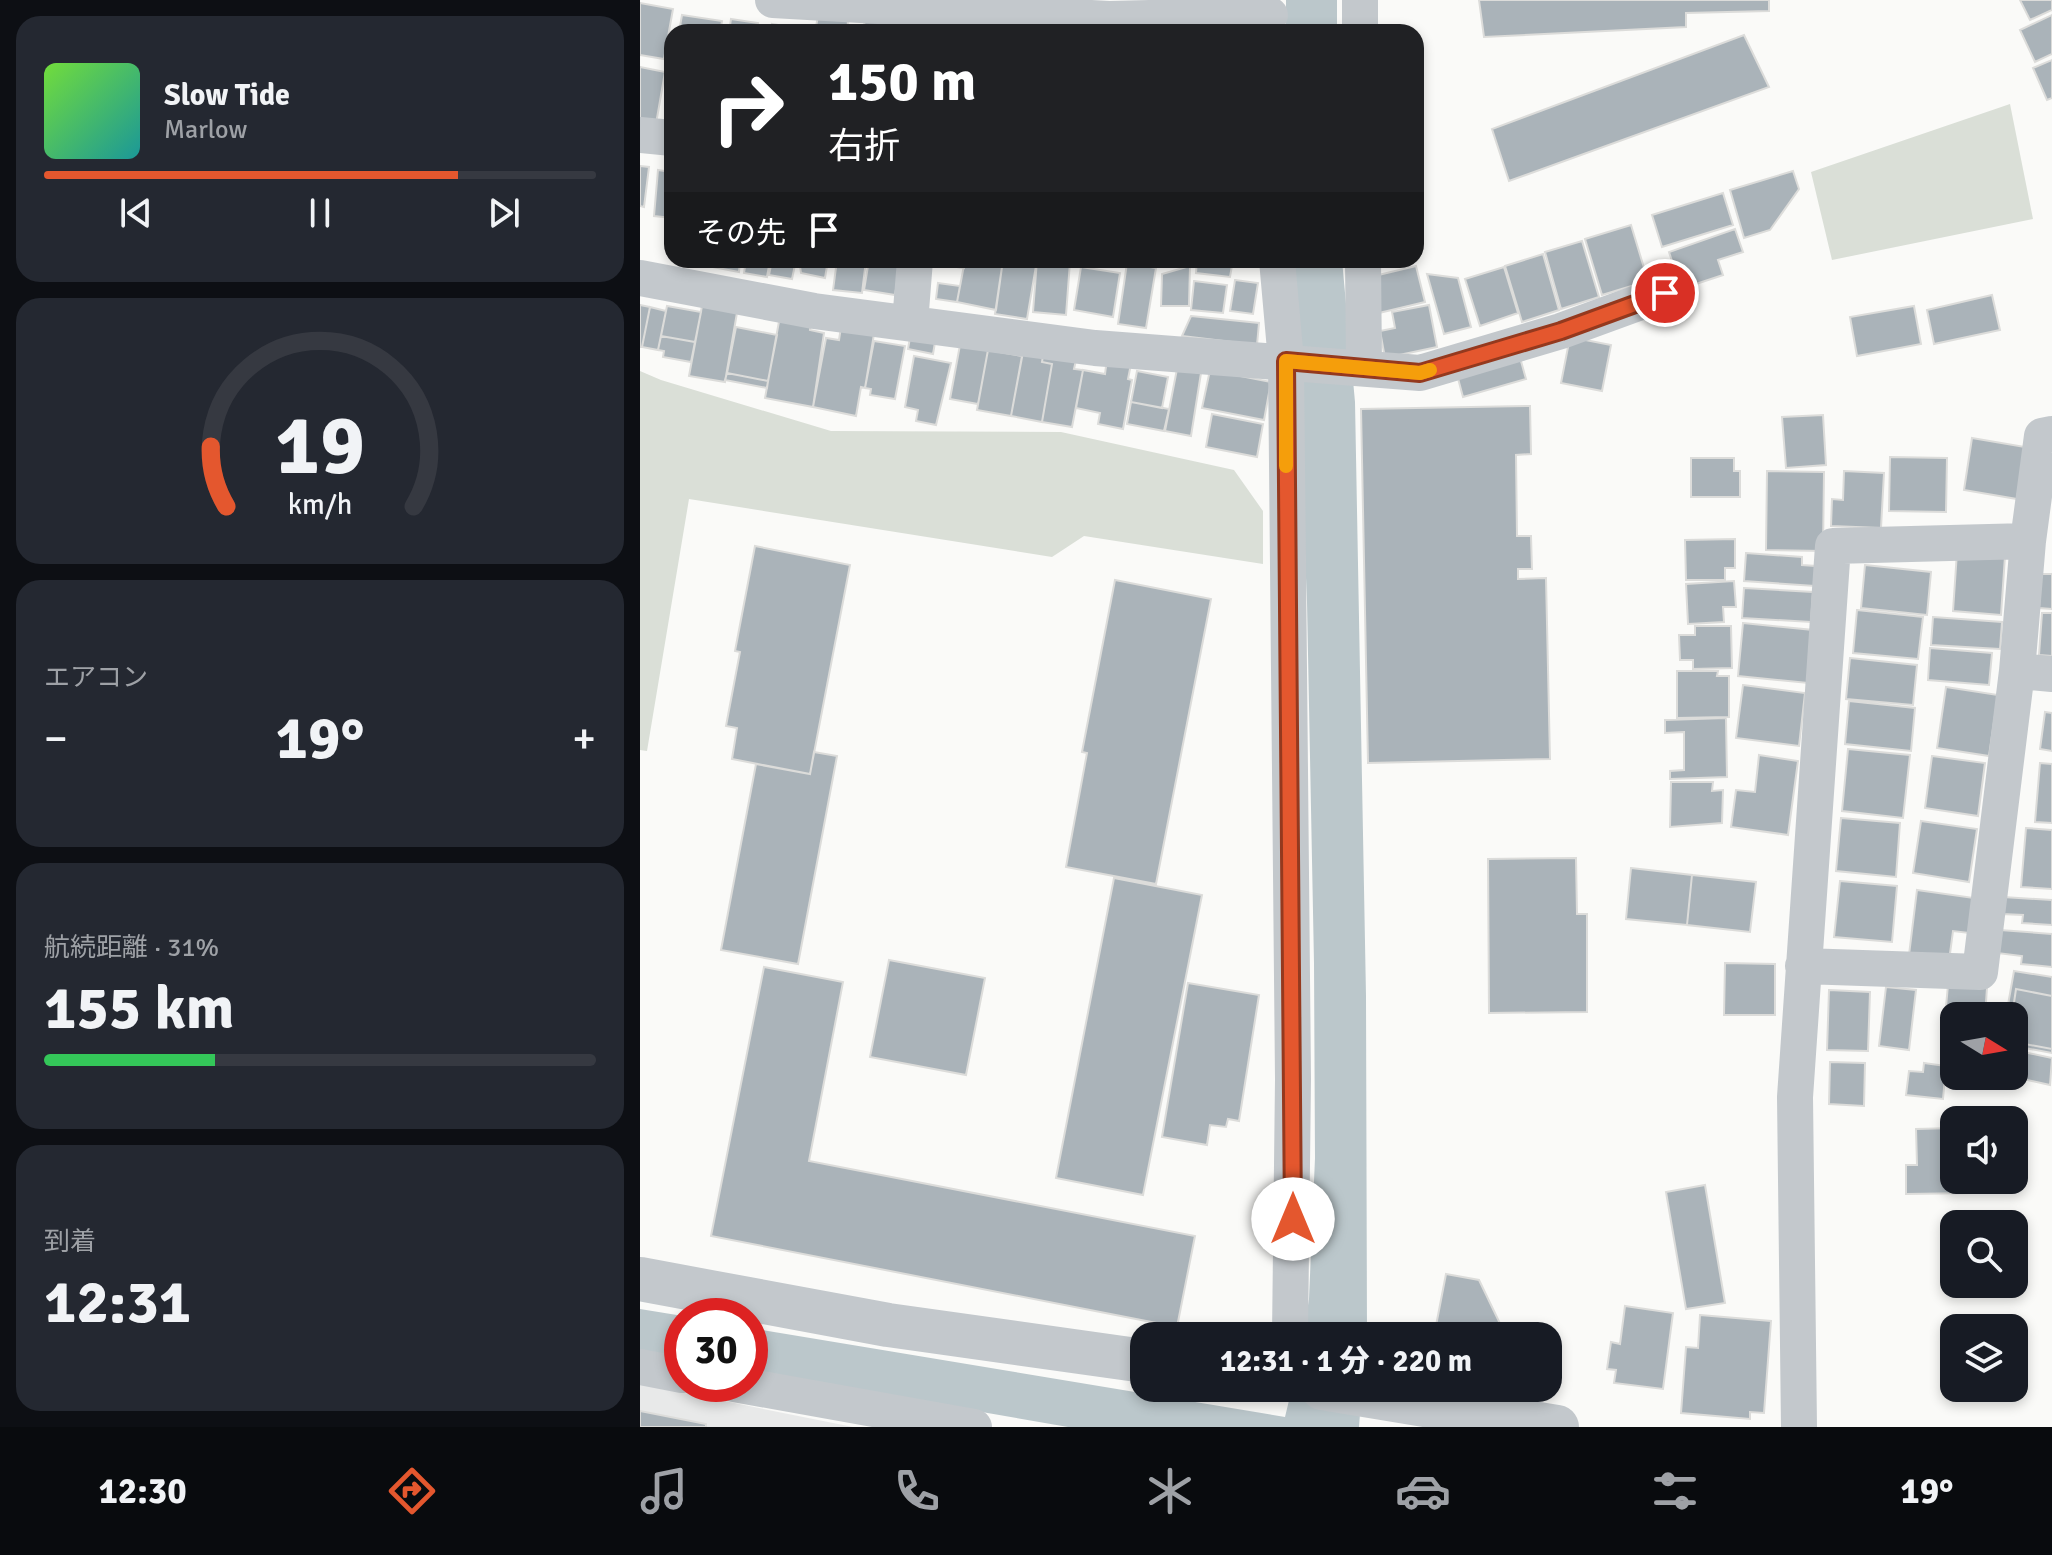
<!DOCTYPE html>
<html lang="ja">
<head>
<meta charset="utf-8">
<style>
  :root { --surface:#171b24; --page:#242831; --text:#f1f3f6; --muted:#9ea1a6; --line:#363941; --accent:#e4572e }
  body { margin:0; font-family:Signika,"Noto Sans JP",sans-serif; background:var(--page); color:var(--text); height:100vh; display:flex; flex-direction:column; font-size:30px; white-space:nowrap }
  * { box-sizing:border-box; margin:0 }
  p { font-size:26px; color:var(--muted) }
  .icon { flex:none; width:44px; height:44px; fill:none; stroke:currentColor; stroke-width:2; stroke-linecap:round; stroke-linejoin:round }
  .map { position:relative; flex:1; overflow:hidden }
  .sheet { display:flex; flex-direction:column; gap:16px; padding:16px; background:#0d0f14; width:640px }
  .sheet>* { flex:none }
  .banner { position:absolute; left:24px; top:24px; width:760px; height:244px; border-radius:24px; box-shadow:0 4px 12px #0003; background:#202124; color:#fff; overflow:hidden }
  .needle { width:52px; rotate:101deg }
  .fabs { position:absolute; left:1300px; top:1002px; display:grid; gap:16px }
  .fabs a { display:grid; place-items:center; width:88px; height:88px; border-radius:16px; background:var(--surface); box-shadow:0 4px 12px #0003; font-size:40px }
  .speed { position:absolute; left:24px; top:1298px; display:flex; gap:16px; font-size:40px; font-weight:700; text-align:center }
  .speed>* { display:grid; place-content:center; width:104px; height:104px; border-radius:50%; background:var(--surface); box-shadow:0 4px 12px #0003; line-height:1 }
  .speed .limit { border:12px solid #d22; background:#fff; color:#111 }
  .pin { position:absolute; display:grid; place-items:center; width:68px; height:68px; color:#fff; margin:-34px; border:4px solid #fff; border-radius:50%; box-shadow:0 2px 8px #0007 }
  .me { position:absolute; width:88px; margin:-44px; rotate:0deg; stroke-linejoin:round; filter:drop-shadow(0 0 6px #0008) }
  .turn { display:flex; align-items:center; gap:28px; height:168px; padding:0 32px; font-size:36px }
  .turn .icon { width:104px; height:104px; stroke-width:2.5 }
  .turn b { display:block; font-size:56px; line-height:68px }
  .then { display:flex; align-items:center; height:76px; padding:0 32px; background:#0003; gap:16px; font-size:30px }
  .big { font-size:60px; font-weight:800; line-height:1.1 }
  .sheet .card { flex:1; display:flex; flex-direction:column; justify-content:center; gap:12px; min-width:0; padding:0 28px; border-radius:24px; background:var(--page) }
  .sheet .dial { align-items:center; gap:0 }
  .dial svg { height:208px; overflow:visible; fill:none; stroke:var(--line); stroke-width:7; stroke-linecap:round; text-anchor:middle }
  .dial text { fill:var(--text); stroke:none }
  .song { display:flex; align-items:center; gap:24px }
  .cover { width:96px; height:96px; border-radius:12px; background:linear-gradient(135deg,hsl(100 70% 55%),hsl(180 70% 35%)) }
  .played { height:8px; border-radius:4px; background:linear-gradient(90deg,var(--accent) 75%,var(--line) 75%) }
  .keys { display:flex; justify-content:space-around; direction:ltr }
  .heat { display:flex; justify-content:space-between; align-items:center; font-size:44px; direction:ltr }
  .charge { height:12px; border-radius:6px; background:linear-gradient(90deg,#34c759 31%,var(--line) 0) }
  .trip { position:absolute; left:490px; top:1322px; width:432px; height:80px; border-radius:24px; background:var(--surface); box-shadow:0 4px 12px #0003; font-weight:800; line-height:80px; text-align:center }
  .menu { display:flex; height:128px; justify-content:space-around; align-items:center; background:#090b0e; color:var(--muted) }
  .menu .icon { width:56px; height:56px }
  .menu .selected { color:var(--accent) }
  .menu b { font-size:36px; color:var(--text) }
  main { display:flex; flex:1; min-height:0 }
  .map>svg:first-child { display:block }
</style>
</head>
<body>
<main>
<section class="sheet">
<div class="card">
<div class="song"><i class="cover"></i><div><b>Slow Tide</b><p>Marlow</p></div></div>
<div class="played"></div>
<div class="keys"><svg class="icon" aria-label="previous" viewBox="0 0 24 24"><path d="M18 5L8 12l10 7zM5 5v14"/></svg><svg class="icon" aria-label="pause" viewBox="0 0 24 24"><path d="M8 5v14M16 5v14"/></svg><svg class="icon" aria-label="next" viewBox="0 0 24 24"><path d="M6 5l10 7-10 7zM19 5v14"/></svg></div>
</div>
<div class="card dial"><svg viewBox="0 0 100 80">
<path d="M14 69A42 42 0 1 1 86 69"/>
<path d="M14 69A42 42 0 0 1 8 46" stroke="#e4572e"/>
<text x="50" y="56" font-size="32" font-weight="700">19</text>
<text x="50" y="72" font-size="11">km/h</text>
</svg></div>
<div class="card"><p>エアコン</p>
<div class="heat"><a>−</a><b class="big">19°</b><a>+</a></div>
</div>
<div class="card"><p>航続距離 · 31%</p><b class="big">155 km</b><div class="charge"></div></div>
<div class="card"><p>到着</p><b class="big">12:31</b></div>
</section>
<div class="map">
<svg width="1412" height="1427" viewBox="0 0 1412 1427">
  <rect width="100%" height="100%" fill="#fafaf8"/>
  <path fill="#e8e9e9" d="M0 1384 213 1427H0Z"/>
  <path fill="#dadfd7" d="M1370 104 1393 219 1192 260 1171 172Z
    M0 371 21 380 191 431 421 432 594 470 623 511V564L444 536 412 557 49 499 7 751 0 750Z"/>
  <path fill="#bbc7cb" d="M646 0H697V32H646Z
    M653 260H702L715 402 726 996 727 1336H663L669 1299 675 1158 674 963 667 602Z
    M0 1309 43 1316 42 1360 0 1353Z
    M110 1328 645 1417 652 1388H722L719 1427H428L110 1372Z"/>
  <path fill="#aab3b9" stroke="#dcdcda" stroke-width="2" d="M839 0H1129V11L1046 13V27L844 37Z
    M1380 0H1412V10L1390 20Z
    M0 3 33 9 24 59 0 55Z
    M42 15 82 21 80 32H39Z
    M1412 15V54L1395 62 1380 30Z
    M178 16 208 21 207 32H175Z
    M314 17 360 25 359 32H311Z
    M91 19 118 23 117 32H89Z
    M225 19 265 24 264 32H223Z
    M132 24 164 29V32H131Z
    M1104 35 1129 87 869 181 852 129Z
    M1412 60V98L1407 100 1393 68Z
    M0 67 25 72 16 124 0 122Z
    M30 73H32V127L25 126Z
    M0 166 9 167 4 207 0 206Z
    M18 170 32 172V218L14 216Z
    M1153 171 1159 189 1130 230 1104 238 1090 190Z
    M1083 193 1093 225 1022 247 1012 215Z
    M991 225 1008 281 962 295 945 239Z
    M1095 229 1103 252 1078 260 1083 275 1041 289 1029 252Z
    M942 241 959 297 921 309 905 252Z
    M903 254 919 310 882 322 865 266Z
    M63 260H100L99 272 62 265Z
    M106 260H130L127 277 104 273Z
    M132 260H156L152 279 129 275Z
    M159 260H188L185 278 161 273Z
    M197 260H226L222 293 193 290Z
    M229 260H261L255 295 224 290Z
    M296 260H325L324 268 296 264Z
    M325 260H363L356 310 317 302Z
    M363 260H397L387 319 355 314Z
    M397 260 430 262 426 315 393 312Z
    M515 260H550V266L515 263Z
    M557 260H593L590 277 556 273Z
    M487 263 516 268 506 328 478 324Z
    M550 266 549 306H521L522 274Z
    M776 266 785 302 739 313 730 277Z
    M441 267 480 273 473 317 434 310Z
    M864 267 878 313 840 326 825 279Z
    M787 274 818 278 831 327 804 334Z
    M595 280 618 283 613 314 590 311Z
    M554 281 587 285 583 313 551 310Z
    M298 283 320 286 317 302 296 299Z
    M1352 295 1360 330 1294 344 1287 310Z
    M0 305 10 307 2 347H0Z
    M789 305 797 347 745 358 740 331 755 328 752 312Z
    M27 306 61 312 55 342 21 336Z
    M62 306 98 307 85 382 49 376Z
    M1274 306 1281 344 1217 356 1210 317Z
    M10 307 26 311 18 350 2 347Z
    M140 316 171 322 170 330 184 333 173 407 125 398Z
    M551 316 619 323 617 345 542 336Z
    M272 326 297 331 293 354 268 349Z
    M96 327 137 335 128 381 87 373Z
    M201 327 234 334 225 388 221 387 216 416 173 407 186 338 199 340Z
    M21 336 55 342 51 362 23 357 24 351 18 350Z
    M930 337 971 345 962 391 921 383Z
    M234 341 265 346 255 399 230 395 231 389 225 388Z
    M320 345 348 350 338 404 310 399Z
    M348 350 382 356 371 416 337 410Z
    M404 350 437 356 434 369 443 370 432 427 402 422 412 364 402 362Z
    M383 352 403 356 402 362 412 364 402 422 371 416Z
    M879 354 886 379 823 397 816 371Z
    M274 356 311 363 296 425 276 421 278 410 265 407Z
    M467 359 491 364 488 379 492 380 483 429 458 424 460 413 436 408 443 370 465 374Z
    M537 369 561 373 551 436 525 431Z
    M570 370 631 382 624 420 562 408Z
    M497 371 528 377 522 408 491 402Z
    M87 373 128 381 127 388 85 380Z
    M491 402 529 409 524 431 487 424Z
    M890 406 891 454 876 455 877 536H891L892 569H878V579L906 578 910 759 728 763 721 409Z
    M572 414 623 424 617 457 566 447Z
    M1183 415 1186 465 1146 468 1142 417Z
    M1332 438 1385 447 1377 499 1324 490Z
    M1250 457 1307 458 1306 512 1249 511Z
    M1051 458H1094V471H1100V497H1051Z
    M1127 471 1184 472 1183 551 1126 550Z
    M1204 471 1244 473 1241 528 1191 526 1192 499 1203 500Z
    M1095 539V568H1085V580H1046L1045 540Z
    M115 546 210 565 170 774 92 759 97 728 86 726 100 652 95 651Z
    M1317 552 1365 556 1361 615 1313 611Z
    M1106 553 1162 557V565L1176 566 1175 586 1104 581Z
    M1225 565 1291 572 1287 615 1221 608Z
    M1401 574H1412V609L1399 608Z
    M475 580 571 599 516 884 426 867 447 753 442 752Z
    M1094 581 1096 607H1083L1084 622 1048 624 1046 584Z
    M1104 588 1173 592 1171 622 1102 618Z
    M1217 610 1283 617 1278 659 1213 653Z
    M1402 613H1412V656L1399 655Z
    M1293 617 1362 622 1360 649 1291 645Z
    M1103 623 1173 630 1168 683 1098 676Z
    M1055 626H1091L1092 668 1053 669V660H1040L1039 635H1055Z
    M1290 648 1352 653 1349 685 1288 680Z
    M1210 658 1277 665 1273 705 1206 699Z
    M1037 671H1078L1077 676H1089V717L1037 718Z
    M1103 685 1165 693 1159 746 1096 738Z
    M1306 687 1358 695 1349 756 1297 748Z
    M1209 701 1275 708 1271 751 1205 744Z
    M1405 712 1412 713V751L1400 749Z
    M1086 718 1087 777 1030 779V771L1044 770V732L1025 733V720Z
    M1208 749 1270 755 1263 818 1202 811Z
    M174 752 197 756 158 964 81 950 116 764 170 774Z
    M1119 755 1158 761 1148 835 1091 827 1096 790 1115 792Z
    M1292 756 1345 763 1338 816 1285 808Z
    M1400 763 1412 764V823L1395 822Z
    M1031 782H1073L1072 791 1083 790 1082 823 1030 827Z
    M1201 818 1260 823 1256 877 1196 871Z
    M1281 821 1337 829 1329 882 1273 873Z
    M1386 828 1412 830V889L1381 887Z
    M936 858 937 914H947V1012L849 1013 848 859Z
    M991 868 1052 875 1047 925 986 919Z
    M1052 875 1116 882 1110 932 1047 925Z
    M474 878 562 895 503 1195 416 1178Z
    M1200 881 1257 886 1252 942 1194 937Z
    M1277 890 1334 898 1329 933 1313 931 1309 961 1269 955Z
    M1363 897 1412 900V925L1382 923 1383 915 1362 914Z
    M1360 930 1412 934V967L1381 964 1382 956 1357 953Z
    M249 960 345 978 326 1075 230 1057Z
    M1085 963 1135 964V1015H1084Z
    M124 967 203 982 169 1161 555 1236 537 1327 71 1236Z
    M1374 971 1412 977V1053L1374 1046V1016H1366Z
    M548 983 619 995 599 1121 588 1119 586 1127 570 1125 567 1145 522 1137Z
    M1308 985 1347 988 1345 1016H1314V1063L1301 1062Z
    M1246 987 1276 990 1269 1050 1239 1046Z
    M1376 989 1412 996V1049L1374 1042 1372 1016Z
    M1189 990 1230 992 1228 1051 1187 1050Z
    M1374 1050 1412 1058 1410 1085 1370 1076H1374Z
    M1190 1062 1225 1063 1224 1106 1189 1104Z
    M1284 1063 1306 1066 1303 1099 1266 1095 1269 1071 1283 1072Z
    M1314 1128V1180H1333V1193L1266 1194V1165H1277L1276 1129Z
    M1065 1185 1085 1303 1046 1309 1026 1192Z
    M806 1274 839 1280 866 1336H794Z
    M985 1306 1033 1313 1023 1389 974 1383 976 1370 967 1369 971 1342 980 1344Z
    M1060 1315 1131 1321 1124 1413 1110 1412V1419L1041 1413 1046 1347 1058 1348Z
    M0 1411 66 1424V1427H0Z"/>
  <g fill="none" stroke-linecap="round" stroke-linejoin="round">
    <path stroke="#c3c8cc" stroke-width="36" d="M133 0 469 19 630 15
      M720 0V32
      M0 135 32 138
      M637 260 646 361 653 1079 650 1336
      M723 260 724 366
      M0 278 174 311 455 348 780 373 921 331 1025 293
      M270 323 275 260
      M1377 671 1412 674
      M1163 966 1340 972 1377 671 1388 541
      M0 1367 42 1375
      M94 1384 334 1427
      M1159 1427 1155 1097 1193 546 1388 541 1402 436 1412 434"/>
    <path stroke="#c3c8cc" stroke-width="44" d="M0 1279 248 1325 504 1361
      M682 1388 917 1427"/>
  </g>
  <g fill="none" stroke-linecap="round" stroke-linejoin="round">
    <defs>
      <path id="route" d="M653 1219 646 361 780 373 921 331 1025 293"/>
    </defs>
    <use href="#route" stroke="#94391e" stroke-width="20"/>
    <use href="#route" stroke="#e4572e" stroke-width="14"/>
    <path stroke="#f59e0b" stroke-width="14" d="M646 466V361L780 373 790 370"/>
  </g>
</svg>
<div class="fabs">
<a><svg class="needle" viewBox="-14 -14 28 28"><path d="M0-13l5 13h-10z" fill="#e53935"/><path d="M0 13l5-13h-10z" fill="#9ea1a6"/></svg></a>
<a><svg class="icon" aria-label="sound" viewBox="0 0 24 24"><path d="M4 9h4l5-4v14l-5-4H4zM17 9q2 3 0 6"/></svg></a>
<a><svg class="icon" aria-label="search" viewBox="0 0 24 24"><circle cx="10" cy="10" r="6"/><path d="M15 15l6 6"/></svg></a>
<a><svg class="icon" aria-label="layers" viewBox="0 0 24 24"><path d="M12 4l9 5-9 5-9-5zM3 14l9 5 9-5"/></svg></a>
</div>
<div class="speed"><div class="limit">30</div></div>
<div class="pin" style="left:1025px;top:293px;background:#d93025"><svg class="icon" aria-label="arrive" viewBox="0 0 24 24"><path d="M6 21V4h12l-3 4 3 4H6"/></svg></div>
<svg class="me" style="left:653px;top:1219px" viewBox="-20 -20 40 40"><circle r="19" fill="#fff"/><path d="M0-13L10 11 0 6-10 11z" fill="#e4572e"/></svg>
<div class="trip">12:31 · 1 分 · 220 m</div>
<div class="banner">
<div class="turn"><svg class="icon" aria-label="right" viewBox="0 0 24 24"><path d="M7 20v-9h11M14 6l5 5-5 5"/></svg><div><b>150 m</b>右折</div></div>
<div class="then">その先<svg class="icon" aria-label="arrive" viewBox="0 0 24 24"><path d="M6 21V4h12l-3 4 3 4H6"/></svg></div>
</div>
</div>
</main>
<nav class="menu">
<b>12:30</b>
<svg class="icon selected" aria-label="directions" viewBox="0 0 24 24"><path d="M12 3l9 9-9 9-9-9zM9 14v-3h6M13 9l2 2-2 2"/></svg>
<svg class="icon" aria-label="music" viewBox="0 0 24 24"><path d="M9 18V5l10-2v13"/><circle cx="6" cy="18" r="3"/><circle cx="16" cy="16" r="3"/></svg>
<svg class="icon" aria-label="phone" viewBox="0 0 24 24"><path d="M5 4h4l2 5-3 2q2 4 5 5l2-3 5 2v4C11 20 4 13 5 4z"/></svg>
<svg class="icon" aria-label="climate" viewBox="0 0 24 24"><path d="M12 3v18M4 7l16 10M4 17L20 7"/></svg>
<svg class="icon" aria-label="car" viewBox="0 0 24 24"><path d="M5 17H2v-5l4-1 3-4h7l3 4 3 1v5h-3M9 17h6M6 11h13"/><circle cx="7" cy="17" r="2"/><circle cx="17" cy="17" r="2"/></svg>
<svg class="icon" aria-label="filters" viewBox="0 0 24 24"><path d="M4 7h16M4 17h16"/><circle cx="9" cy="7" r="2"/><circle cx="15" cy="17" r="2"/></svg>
<b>19°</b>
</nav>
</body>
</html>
